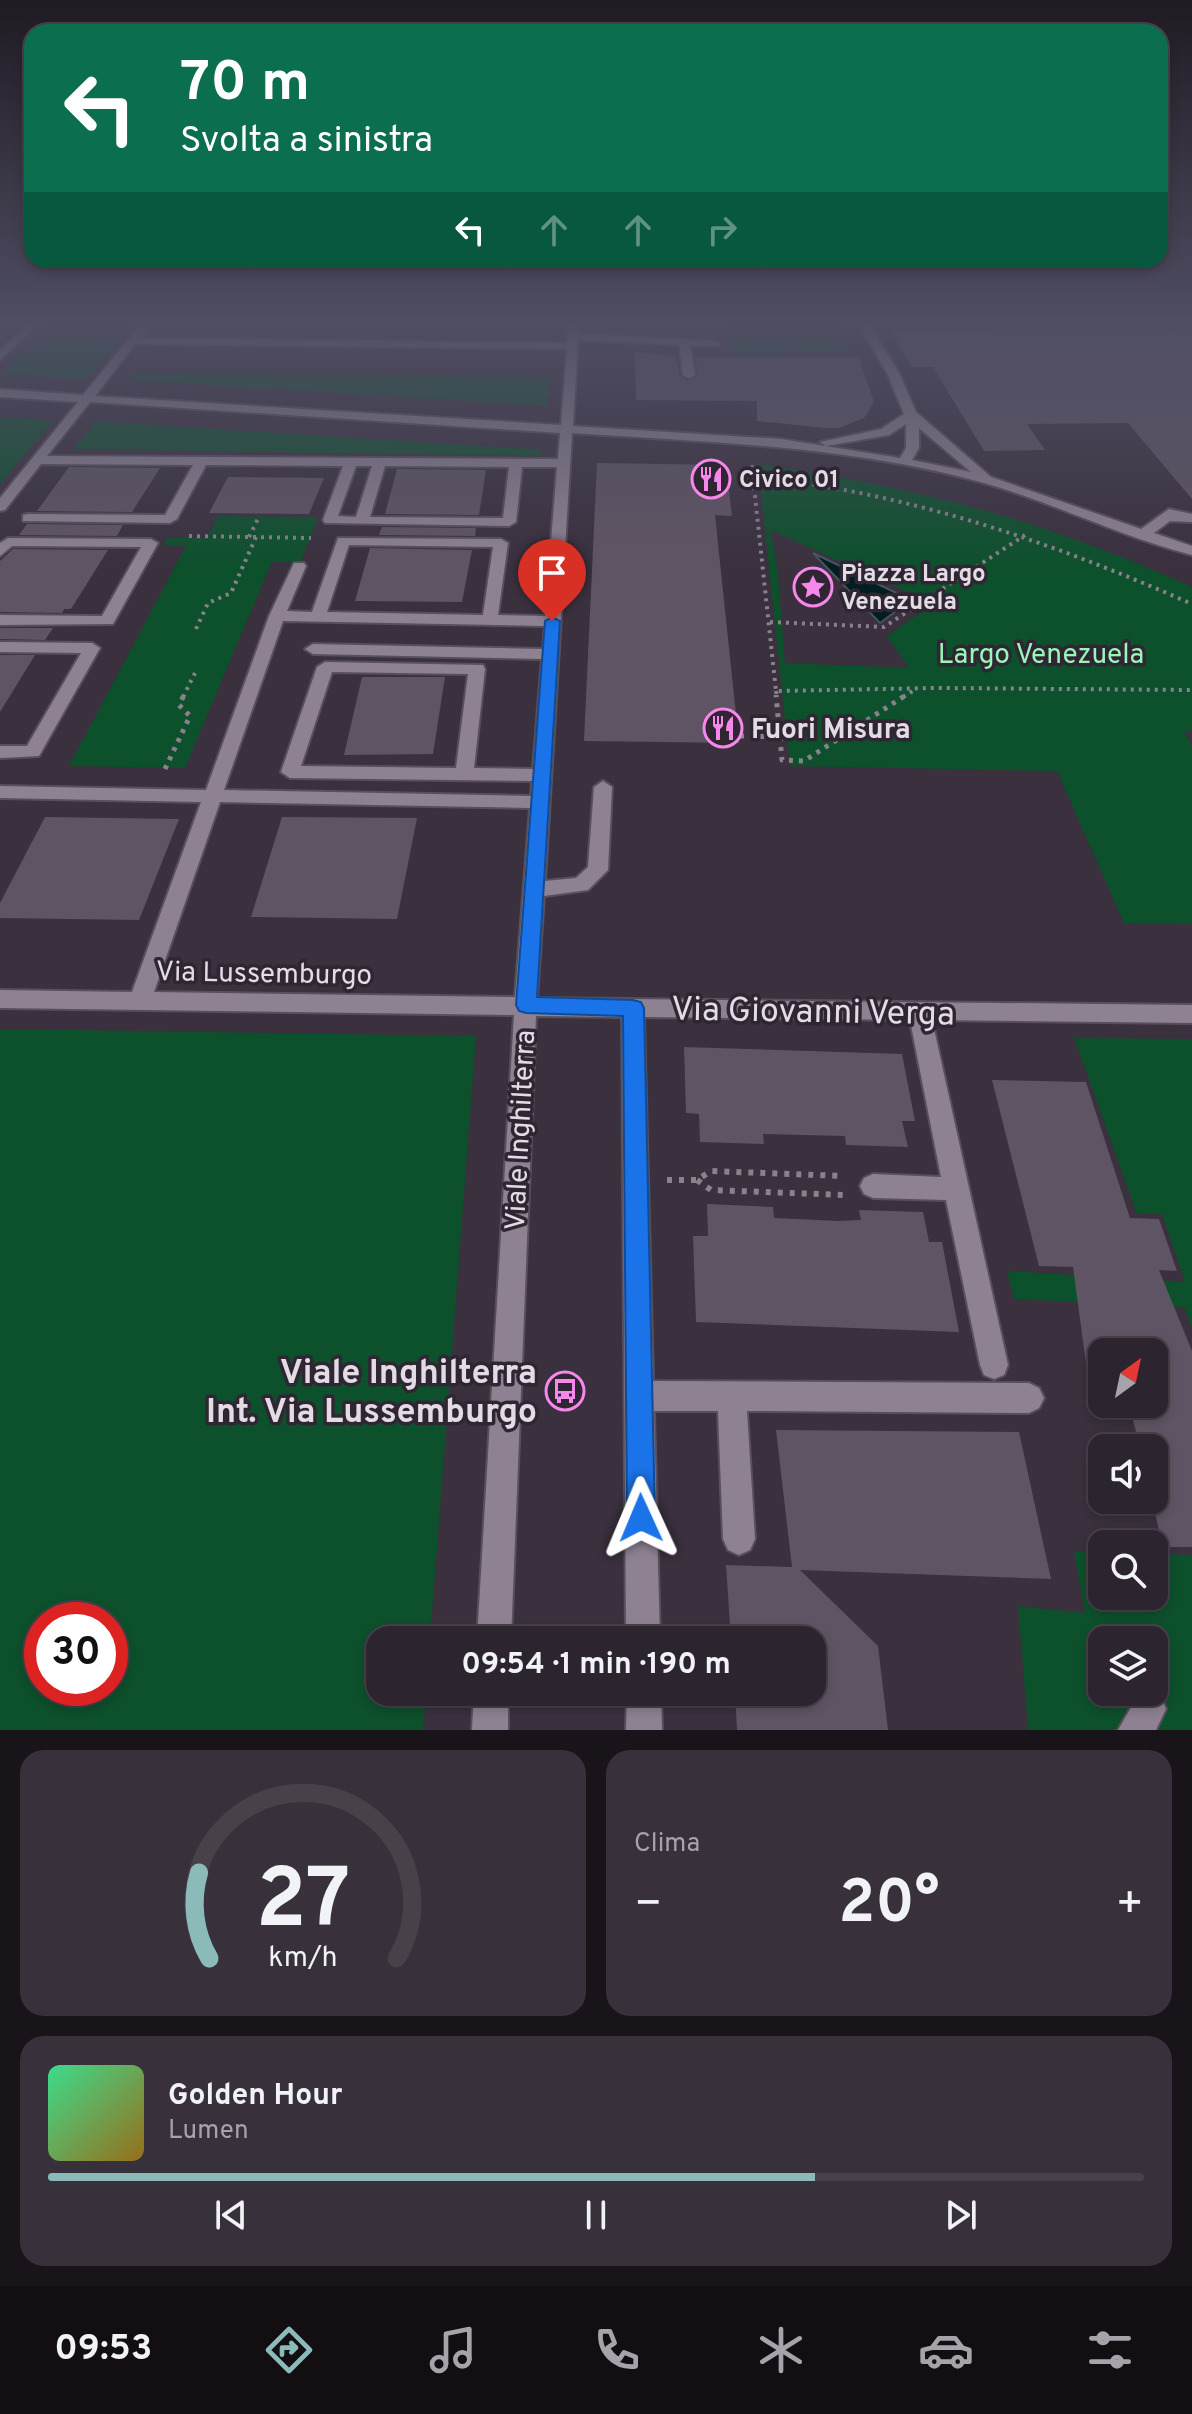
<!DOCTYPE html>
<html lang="it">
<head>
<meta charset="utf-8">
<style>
  :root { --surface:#2c242e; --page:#38303a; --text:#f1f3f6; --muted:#a6a4aa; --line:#48414a; --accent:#8bbbb9 }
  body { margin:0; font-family:Overpass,sans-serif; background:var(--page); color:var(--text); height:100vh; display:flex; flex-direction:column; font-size:30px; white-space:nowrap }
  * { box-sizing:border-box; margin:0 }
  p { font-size:26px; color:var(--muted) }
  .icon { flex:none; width:44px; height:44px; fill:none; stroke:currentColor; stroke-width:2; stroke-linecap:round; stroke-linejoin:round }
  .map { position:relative; height:1730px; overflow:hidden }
  .details { display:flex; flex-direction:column; gap:20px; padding:20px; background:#181419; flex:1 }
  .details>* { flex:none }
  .top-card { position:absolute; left:24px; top:24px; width:1144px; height:244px; border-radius:24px; box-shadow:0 4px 12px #0003,0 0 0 2px var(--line); background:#0b6e4f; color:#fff; overflow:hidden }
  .needle { width:52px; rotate:33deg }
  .fabs { position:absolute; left:1088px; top:1338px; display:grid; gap:16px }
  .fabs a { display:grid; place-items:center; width:80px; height:80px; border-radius:16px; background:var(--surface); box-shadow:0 4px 12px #0003,0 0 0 2px var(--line); font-size:40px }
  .speed { position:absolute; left:24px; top:1602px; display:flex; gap:16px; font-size:40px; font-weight:700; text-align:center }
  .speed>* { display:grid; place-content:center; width:104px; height:104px; border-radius:50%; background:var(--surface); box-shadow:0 4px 12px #0003,0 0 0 2px var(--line); line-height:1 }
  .speed .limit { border:12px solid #d22; background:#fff; color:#111 }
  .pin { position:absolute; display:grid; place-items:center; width:68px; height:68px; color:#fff; margin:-82px -34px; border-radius:50% 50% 50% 0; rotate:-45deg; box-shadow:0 0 8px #0007 }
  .pin .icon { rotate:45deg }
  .me { position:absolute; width:88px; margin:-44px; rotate:359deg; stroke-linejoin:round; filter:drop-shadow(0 0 6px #0008) }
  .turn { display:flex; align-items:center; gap:28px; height:168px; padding:0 24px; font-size:36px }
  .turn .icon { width:104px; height:104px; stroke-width:2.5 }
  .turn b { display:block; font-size:56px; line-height:68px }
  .lanes { display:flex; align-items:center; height:76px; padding:0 24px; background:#0003; justify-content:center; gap:40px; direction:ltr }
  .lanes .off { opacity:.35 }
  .big { font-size:60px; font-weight:700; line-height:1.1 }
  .details .tile { flex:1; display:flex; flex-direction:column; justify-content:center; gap:12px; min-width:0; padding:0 28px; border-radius:24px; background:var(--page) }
  .details .dial { align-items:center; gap:0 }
  .dial svg { height:208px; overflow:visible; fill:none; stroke:var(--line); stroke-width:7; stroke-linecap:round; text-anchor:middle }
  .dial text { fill:var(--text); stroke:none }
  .song { display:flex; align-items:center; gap:24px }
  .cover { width:96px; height:96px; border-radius:12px; background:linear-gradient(135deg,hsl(150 70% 55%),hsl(40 70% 35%)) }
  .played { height:8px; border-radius:4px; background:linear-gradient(90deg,var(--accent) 70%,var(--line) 70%) }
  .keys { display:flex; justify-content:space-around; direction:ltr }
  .heat { display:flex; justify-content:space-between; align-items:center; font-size:44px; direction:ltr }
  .details .tiles { flex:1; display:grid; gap:20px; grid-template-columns:1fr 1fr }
  .tile:last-child { grid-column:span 2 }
  .trip { position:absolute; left:366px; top:1626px; width:460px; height:80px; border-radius:24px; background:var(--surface); box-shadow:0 4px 12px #0003,0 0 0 2px var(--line); font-weight:700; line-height:80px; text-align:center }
  .tab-bar { display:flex; height:128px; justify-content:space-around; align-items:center; background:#120e12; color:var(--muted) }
  .tab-bar .icon { width:56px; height:56px }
  .tab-bar .on { color:var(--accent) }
  .tab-bar b { font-size:36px; color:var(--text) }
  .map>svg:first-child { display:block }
</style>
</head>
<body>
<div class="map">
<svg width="1192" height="1730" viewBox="0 0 1192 1730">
  <rect width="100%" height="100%" fill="#3a303e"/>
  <path fill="#0d502c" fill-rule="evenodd" d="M50 324H133L88 379 2 374Z
    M725 324H779L789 353H732Z
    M787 324H837L849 352H797Z
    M135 373 550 377 547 406 129 380Z
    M0 417 53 420 0 485Z
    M97 421 541 450V456L73 449Z
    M758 464C916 487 1046 520 1192 587V731H1184L1192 746V924L1124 923 1057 771 790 766ZM771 530 933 604 887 636 909 668 785 663 778 574Z
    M218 516 318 517 301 561H272L185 768 69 766 186 546 164 545 168 537 207 538Z
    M0 1029 476 1036 430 1640H380V1692H426L423 1730H0ZM110 1620V1688H42V1620Z
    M1074 1038 1192 1039V1329L1184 1307 1014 1299 1007 1271 1185 1282 1162 1214H1137Z
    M1074 1551 1102 1552V1596H1154V1554L1192 1555V1730H1028L1018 1606 1085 1613ZM1102 1640H1154V1692H1102Z"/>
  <path fill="#001d21" stroke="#44565c" stroke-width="2" d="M813 553 911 600 880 623Z"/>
  <path fill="#5f5463" d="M1192 330V499L1128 423 1027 424 1045 450 984 451 933 367H911L892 332Z
    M635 352 675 356 680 375 688 381 698 376 695 358H859L874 402 864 418 839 428H825L757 421V401L636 400Z
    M597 463 726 465 732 516 715 515 739 743 584 741Z
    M69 467 160 468 132 512 37 511Z
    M397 469 486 470 479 515 385 514Z
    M228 477 324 478 309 514 209 513Z
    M27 524 123 525 117 536 19 535Z
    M382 527 476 528 475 536 379 535Z
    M370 548 472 550 462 602 355 601Z
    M13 549 108 550 71 609H64L62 613 0 612V561Z
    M0 628H53L45 640 0 639Z
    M0 655H35L0 712Z
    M362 677H445L433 754 344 755Z
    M45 817 179 819 139 920 0 918V903Z
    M282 817 417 818 397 919 251 917Z
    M684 1047 902 1054 915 1121H902L908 1147 846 1145 845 1136 763 1134 764 1144 700 1142 699 1114 686 1113Z
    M992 1080 1086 1082 1130 1218 1159 1219 1177 1271 1159 1270 1192 1351V1547H1163L1152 1500 1154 1448H1140L1129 1404H1154V1352H1102V1371H1087L1073 1267 1039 1266Z
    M707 1204 773 1207 774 1218 839 1221 861 1220 859 1210 923 1212 929 1242H942L959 1332 696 1322 693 1236H708Z
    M776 1430 1019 1432 1051 1579 800 1570 878 1646 888 1730H737L735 1692H812V1640H731L726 1565 792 1567Z"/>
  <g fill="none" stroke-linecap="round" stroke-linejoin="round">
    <defs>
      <path id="minor" d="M28 324H38L0 360V351Z
        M141 324H151L141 338 567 343 569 324H579V334L715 341 720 344 719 346H690L695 375 689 378 683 375 679 345 578 340 573 426 781 439 900 458 906 448V424L889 435 826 446 820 442 881 429 904 414 887 373 859 324H869L899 373 916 412 991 477 1141 529 1169 509 1192 514V522L1170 521 1154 533 1192 546V555C1121 537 1055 503 984 483 851 446 710 442 572 433L545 881 576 878 588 867 594 787 603 781 612 787 608 870 588 890 544 896 537 998 1192 1005V1023L932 1020 1008 1365 1004 1375 994 1379 984 1375 980 1365 946 1200 873 1198 864 1194 860 1186 864 1178 873 1174 941 1177 910 1020 644 1017 653 1381 1029 1383 1039 1388 1044 1398 1039 1408 1029 1413 747 1411 755 1539 750 1550 739 1555 728 1550 723 1539 718 1411H654L660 1640H626L622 1017 536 1016 511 1640H477L514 1015 0 1008V990L132 992 201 802 0 798V786L206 790 269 616 294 563H304L306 566 287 611 312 612 338 538 501 539 508 543 498 615 545 616 557 467H522L516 522 509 526 325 523 323 520 343 466 206 465 177 519 170 523 23 521V515L28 514 165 515 193 465 41 464 5 510 0 511V498L78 402 0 397V389L83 395ZM135 344 567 349 561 425 95 396ZM90 402 560 433 558 459 47 456ZM919 428 971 472 912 460 919 448ZM356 466H372L356 517 338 516ZM385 466 509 467 503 518 370 517ZM349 545 493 547 483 615 327 612ZM283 621 545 626 543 649 313 644 305 649 313 654 542 659 533 769 474 768 485 669 483 665 325 662 317 667 281 772 290 778 532 781 531 796 224 790ZM332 672 468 674 456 768 301 766ZM220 802 530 808 515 997 154 992Z
        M8 538 151 539 158 543 113 624 0 625V615L102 616 141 547 12 546 0 556V543Z
        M0 642 92 643 100 648 39 756 0 758V746H27L81 653 0 652Z
        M474 1692H508V1730H472Z
        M627 1692H661L662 1730H626Z
        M1148 1692 1161 1697 1166 1709 1156 1730H1118L1137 1697Z"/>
    </defs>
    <use href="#minor" stroke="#574f5a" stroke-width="4"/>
    <path stroke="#89818c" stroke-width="3" stroke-dasharray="2 4" stroke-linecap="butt" d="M752 465 755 489
      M753 476 839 489"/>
    <path stroke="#89818c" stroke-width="4" stroke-dasharray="3 5" stroke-linecap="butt" d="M754 487 776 691 936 688 1192 690
      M828 487C955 509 1074 552 1192 604
      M189 536 311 538
      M249 537 258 519
      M770 622 884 627 1025 535
      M196 629 208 603 231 593 256 537
      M776 691 777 697
      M183 697 195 673
      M903 697 916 689"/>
    <path stroke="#89818c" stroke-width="5" stroke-dasharray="4 6" stroke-linecap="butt" d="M740 736 780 737 776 695
      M780 737 782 760 804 761 906 695
      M165 769 190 716 179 705 184 695"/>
    <path stroke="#89818c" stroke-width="6" stroke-dasharray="5 7" stroke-linecap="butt" d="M667 1180H697L711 1171 843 1176
      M697 1180 711 1190 845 1195"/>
    <use href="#minor" fill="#8e8292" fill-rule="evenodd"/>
  </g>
  <linearGradient id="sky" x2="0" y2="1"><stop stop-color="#201a22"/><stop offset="0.57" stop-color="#4f4e63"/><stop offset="1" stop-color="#4f4e63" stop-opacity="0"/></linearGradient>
  <rect width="1192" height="566" fill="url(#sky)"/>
  <path fill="#1a73e8" stroke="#114b97" stroke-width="2" d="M552 617 560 621 537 997 633 1000 641 1002 644 1008 655 1518 651 1528 641 1532 631 1528 627 1518 623 1016 526 1013 519 1011 516 1005 545 621Z"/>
  <defs>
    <symbol id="restaurant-ring" viewBox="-11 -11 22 22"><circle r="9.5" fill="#302633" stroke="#f788eb" stroke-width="1.5"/><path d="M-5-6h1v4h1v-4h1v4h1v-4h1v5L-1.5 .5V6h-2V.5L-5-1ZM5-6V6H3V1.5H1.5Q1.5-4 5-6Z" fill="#f788eb"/></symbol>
    <symbol id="sight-ring" viewBox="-11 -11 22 22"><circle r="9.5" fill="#302633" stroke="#f788eb" stroke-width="1.5"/><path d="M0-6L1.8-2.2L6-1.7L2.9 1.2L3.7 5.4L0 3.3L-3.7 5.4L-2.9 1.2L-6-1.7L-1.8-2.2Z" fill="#f788eb"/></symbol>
    <symbol id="bus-ring" viewBox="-11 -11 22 22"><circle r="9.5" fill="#302633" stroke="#f788eb" stroke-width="1.5"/><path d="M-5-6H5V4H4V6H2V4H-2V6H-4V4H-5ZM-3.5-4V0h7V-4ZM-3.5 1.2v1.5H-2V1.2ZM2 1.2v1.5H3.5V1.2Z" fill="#f788eb"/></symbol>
  </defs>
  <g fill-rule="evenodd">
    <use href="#restaurant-ring" x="689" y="457" width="44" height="44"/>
    <use href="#sight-ring" x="791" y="565" width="44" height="44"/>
    <use href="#restaurant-ring" x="701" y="706" width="44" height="44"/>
    <use href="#bus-ring" x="543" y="1369" width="44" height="44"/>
  </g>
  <g text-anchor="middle" stroke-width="7" stroke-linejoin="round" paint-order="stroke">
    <g font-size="24" font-weight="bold" fill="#e2dce4" stroke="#302633" text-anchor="start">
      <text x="739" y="487">Civico 01</text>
      <text x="841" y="581">Piazza Largo<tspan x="841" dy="28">Venezuela</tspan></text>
    </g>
    <g font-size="28" fill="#98f6b7" stroke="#302633">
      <text x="1041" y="663">Largo Venezuela</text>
    </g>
    <g font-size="28" font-weight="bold" fill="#e2dce4" stroke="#302633" text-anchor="start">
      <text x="751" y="738">Fuori Misura</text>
    </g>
    <g font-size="28" fill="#e2dce4" stroke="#302633">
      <text transform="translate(264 972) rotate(1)" y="10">Via Lussemburgo</text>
      <text transform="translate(519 1130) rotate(-87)" y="10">Viale Inghilterra</text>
    </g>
    <g font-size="34" fill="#e2dce4" stroke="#302633">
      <text transform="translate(813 1010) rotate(1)" y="12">Via Giovanni Verga</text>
    </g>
    <g font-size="34" font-weight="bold" fill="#e2dce4" stroke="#302633" text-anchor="end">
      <text x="537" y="1383">Viale Inghilterra<tspan x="537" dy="39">Int. Via Lussemburgo</tspan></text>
    </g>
  </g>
</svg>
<div class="fabs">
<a><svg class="needle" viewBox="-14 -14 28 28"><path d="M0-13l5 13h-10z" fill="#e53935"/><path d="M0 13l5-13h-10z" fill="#a6a4aa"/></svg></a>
<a><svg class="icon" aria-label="sound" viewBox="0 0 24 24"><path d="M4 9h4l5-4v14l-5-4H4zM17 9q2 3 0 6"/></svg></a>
<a><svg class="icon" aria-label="search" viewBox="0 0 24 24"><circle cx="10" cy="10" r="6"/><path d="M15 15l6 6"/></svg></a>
<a><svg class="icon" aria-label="layers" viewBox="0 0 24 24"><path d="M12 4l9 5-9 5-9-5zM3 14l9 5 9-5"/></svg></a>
</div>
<div class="speed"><div class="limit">30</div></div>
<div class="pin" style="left:552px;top:621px;background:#d93025"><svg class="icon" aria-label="arrive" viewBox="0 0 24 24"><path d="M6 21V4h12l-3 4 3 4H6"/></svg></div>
<svg class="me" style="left:641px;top:1518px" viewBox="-20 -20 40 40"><path d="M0-17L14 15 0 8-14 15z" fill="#1a73e8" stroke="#fff" stroke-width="4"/></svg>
<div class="trip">09:54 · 1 min · 190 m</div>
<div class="top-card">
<div class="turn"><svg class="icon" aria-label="left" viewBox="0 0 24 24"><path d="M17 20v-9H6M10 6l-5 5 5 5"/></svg><div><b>70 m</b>Svolta a sinistra</div></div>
<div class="lanes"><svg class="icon" aria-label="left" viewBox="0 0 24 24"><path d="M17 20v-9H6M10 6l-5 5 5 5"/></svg><svg class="icon off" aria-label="ahead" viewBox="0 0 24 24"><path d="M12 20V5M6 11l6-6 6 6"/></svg><svg class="icon off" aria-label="ahead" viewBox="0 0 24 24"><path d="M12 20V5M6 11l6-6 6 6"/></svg><svg class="icon off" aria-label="right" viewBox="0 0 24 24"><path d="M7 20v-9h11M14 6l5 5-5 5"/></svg></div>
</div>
</div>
<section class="details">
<div class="tiles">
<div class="tile dial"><svg viewBox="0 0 100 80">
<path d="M14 69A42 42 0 1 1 86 69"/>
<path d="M14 69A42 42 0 0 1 10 36" stroke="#8bbbb9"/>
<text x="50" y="56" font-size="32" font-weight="700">27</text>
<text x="50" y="72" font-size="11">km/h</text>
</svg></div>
<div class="tile"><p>Clima</p>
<div class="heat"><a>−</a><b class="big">20°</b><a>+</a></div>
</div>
<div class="tile">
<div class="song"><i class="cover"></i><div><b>Golden Hour</b><p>Lumen</p></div></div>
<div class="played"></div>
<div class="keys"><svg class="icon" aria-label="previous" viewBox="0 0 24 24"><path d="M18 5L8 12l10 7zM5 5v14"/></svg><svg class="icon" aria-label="pause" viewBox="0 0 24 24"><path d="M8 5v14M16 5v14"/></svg><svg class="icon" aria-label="next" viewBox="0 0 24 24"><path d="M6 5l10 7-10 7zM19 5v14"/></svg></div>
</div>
</div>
</section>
<nav class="tab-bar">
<b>09:53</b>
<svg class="icon on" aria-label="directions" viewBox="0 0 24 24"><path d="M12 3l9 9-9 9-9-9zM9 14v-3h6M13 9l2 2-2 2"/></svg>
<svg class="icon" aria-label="music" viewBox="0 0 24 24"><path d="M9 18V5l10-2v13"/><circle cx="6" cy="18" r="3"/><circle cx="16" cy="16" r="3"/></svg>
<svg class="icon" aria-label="phone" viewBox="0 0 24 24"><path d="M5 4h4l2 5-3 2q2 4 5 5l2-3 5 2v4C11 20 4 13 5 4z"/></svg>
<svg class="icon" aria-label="climate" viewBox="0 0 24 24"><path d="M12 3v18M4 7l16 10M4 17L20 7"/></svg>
<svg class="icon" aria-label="car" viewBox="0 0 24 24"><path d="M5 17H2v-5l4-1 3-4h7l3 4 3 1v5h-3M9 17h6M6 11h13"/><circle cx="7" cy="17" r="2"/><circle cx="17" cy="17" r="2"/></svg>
<svg class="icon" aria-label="filters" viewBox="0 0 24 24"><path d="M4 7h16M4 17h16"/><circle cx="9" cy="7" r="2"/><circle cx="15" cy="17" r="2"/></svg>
</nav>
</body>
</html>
